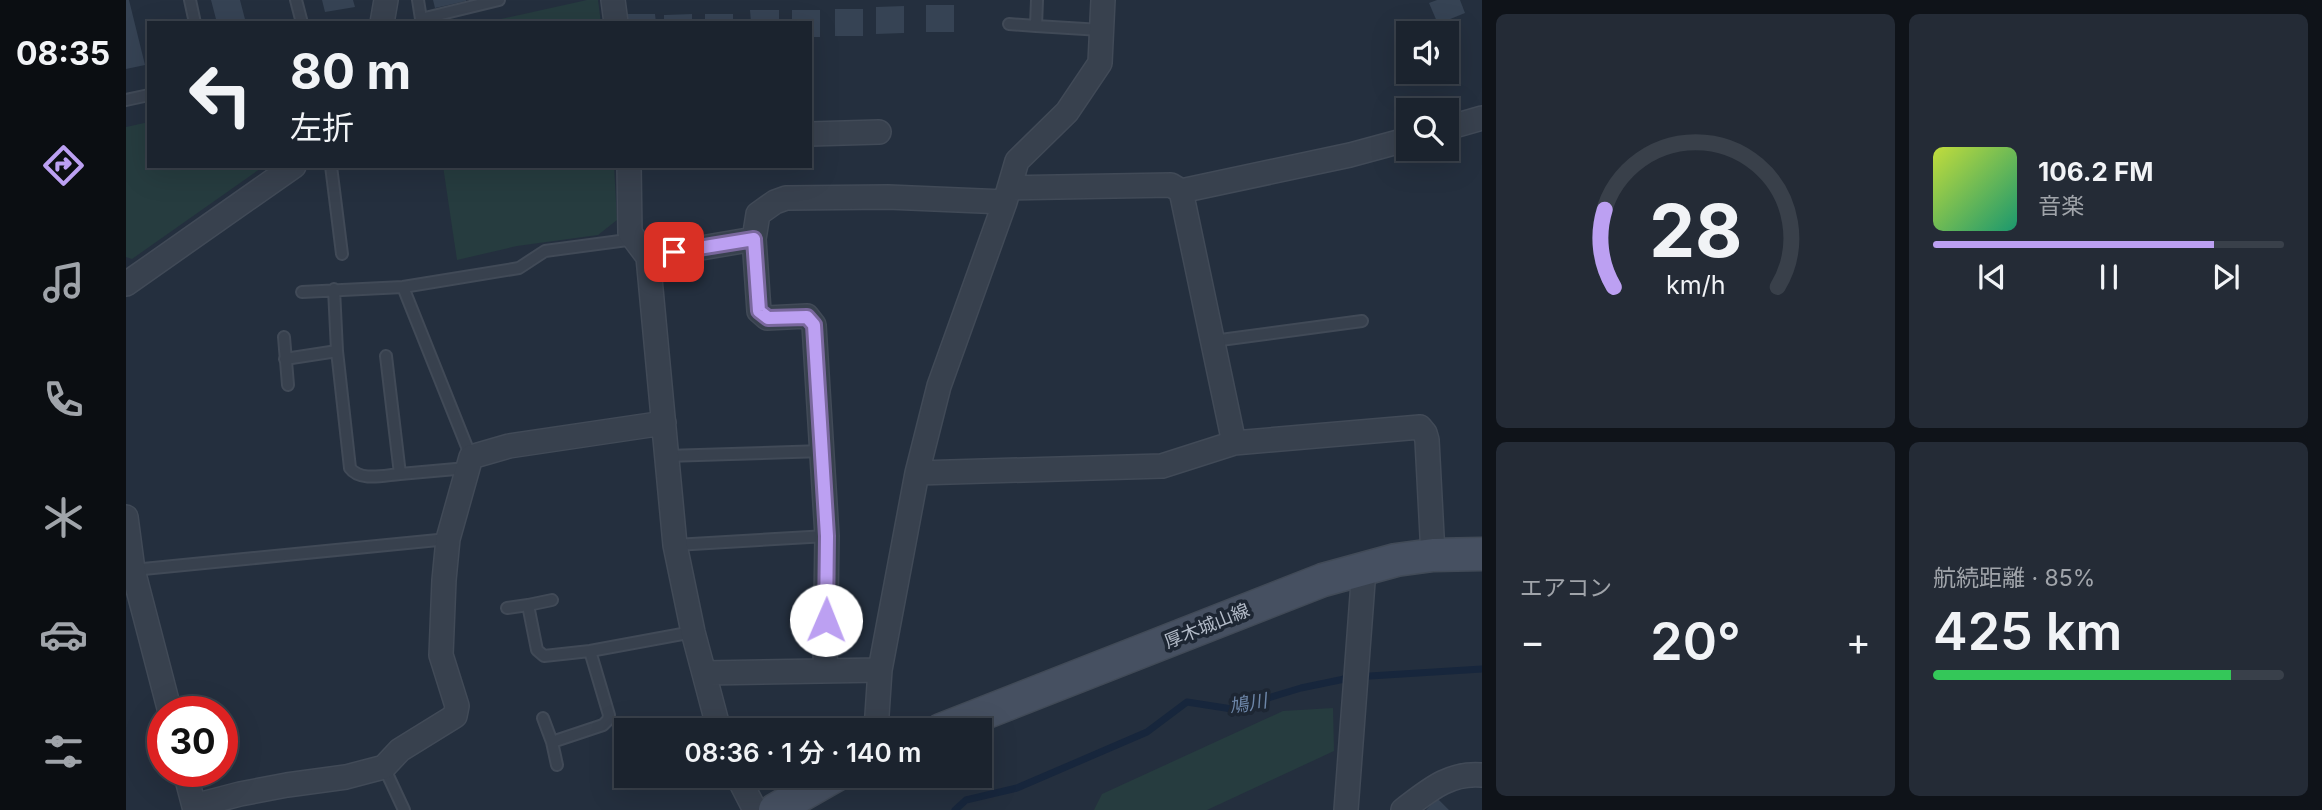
<!DOCTYPE html>
<html lang="ja">
<head>
<meta charset="utf-8">
<style>
  :root { --surface:#1b232e; --page:#242b36; --text:#f1f3f6; --muted:#a0a4aa; --line:#39404a; --accent:#bca0f2 }
  body { margin:0; font-family:Inter,"Noto Sans JP",sans-serif; background:var(--page); color:var(--text); height:100vh; display:flex; flex-direction:column; font-size:26px; white-space:nowrap }
  * { box-sizing:border-box; margin:0 }
  p { font-size:23px; color:var(--muted) }
  .icon { flex:none; width:38px; height:38px; fill:none; stroke:currentColor; stroke-width:2; stroke-linecap:round; stroke-linejoin:round }
  .map { position:relative; flex:1; overflow:hidden }
  .panel { display:flex; flex-direction:column; gap:14px; padding:14px; background:#0f1319; width:840px }
  .panel>* { flex:none }
  .guide { position:absolute; left:21px; top:21px; width:665px; height:147px; border-radius:0px; box-shadow:0 7px 28px #0002,0 0 0 2px var(--line); background:#1b232e; color:var(--text); overflow:hidden }
  .buttons { position:absolute; left:1270px; top:21px; display:grid; gap:14px }
  .buttons a { display:grid; place-items:center; width:63px; height:63px; border-radius:0px; background:var(--surface); box-shadow:0 7px 28px #0002,0 0 0 2px var(--line); font-size:35px }
  .speed { position:absolute; left:21px; top:696px; display:flex; gap:14px; font-size:35px; font-weight:700; text-align:center }
  .speed>* { display:grid; place-content:center; width:91px; height:91px; border-radius:50%; background:var(--surface); box-shadow:0 7px 28px #0002,0 0 0 2px var(--line); line-height:1 }
  .speed .limit { border:10px solid #d22; background:#fff; color:#111 }
  .pin { position:absolute; display:grid; place-items:center; width:60px; height:60px; color:#fff; margin:-30px; border-radius:14px; box-shadow:0 4px 10px #0006 }
  .me { position:absolute; width:77px; margin:-38px; rotate:1deg; stroke-linejoin:round; filter:drop-shadow(0 0 5px #0008) }
  .turn { display:flex; align-items:center; gap:24px; height:147px; padding:0 28px; font-size:32px }
  .turn .icon { width:91px; height:91px; stroke-width:2.5 }
  .turn b { display:block; font-size:49px; line-height:60px }
  .big { font-size:52px; font-weight:600; line-height:1.1 }
  .panel .card { flex:1; display:flex; flex-direction:column; justify-content:center; gap:10px; min-width:0; padding:0 24px; border-radius:10px; background:var(--page) }
  .panel .dial { align-items:center; gap:0 }
  .dial svg { height:182px; overflow:visible; fill:none; stroke:var(--line); stroke-width:7; stroke-linecap:round; text-anchor:middle }
  .dial text { fill:var(--text); stroke:none }
  .song { display:flex; align-items:center; gap:21px }
  .cover { width:84px; height:84px; border-radius:10px; background:linear-gradient(135deg,hsl(70 70% 55%),hsl(160 70% 35%)) }
  .played { height:7px; border-radius:4px; background:linear-gradient(90deg,var(--accent) 80%,var(--line) 80%) }
  .keys { display:flex; justify-content:space-around; direction:ltr }
  .heat { display:flex; justify-content:space-between; align-items:center; font-size:38px; direction:ltr }
  .charge { height:10px; border-radius:5px; background:linear-gradient(90deg,#34c759 85%,var(--line) 0) }
  .panel .tiles { flex:1; display:grid; gap:14px; grid-template-columns:repeat(2,1fr) }
  .trip { position:absolute; left:488px; top:718px; width:378px; height:70px; border-radius:0px; background:var(--surface); box-shadow:0 7px 28px #0002,0 0 0 2px var(--line); font-weight:600; line-height:70px; text-align:center }
  main { display:flex; flex:1; min-height:0 }
  .tabs { display:flex; flex-direction:column; width:126px; justify-content:space-around; align-items:center; background:#0b0e12; color:var(--muted) }
  .tabs .icon { width:49px; height:49px }
  .tabs .active { color:var(--accent) }
  .tabs b { font-size:32px; color:var(--text) }
  .map>svg:first-child { display:block }
</style>
</head>
<body>
<main>
<nav class="tabs">
<b>08:35</b>
<svg class="icon active" aria-label="directions" viewBox="0 0 24 24"><path d="M12 3l9 9-9 9-9-9zM9 14v-3h6M13 9l2 2-2 2"/></svg>
<svg class="icon" aria-label="music" viewBox="0 0 24 24"><path d="M9 18V5l10-2v13"/><circle cx="6" cy="18" r="3"/><circle cx="16" cy="16" r="3"/></svg>
<svg class="icon" aria-label="phone" viewBox="0 0 24 24"><path d="M5 4h4l2 5-3 2q2 4 5 5l2-3 5 2v4C11 20 4 13 5 4z"/></svg>
<svg class="icon" aria-label="climate" viewBox="0 0 24 24"><path d="M12 3v18M4 7l16 10M4 17L20 7"/></svg>
<svg class="icon" aria-label="car" viewBox="0 0 24 24"><path d="M5 17H2v-5l4-1 3-4h7l3 4 3 1v5h-3M9 17h6M6 11h13"/><circle cx="7" cy="17" r="2"/><circle cx="17" cy="17" r="2"/></svg>
<svg class="icon" aria-label="filters" viewBox="0 0 24 24"><path d="M4 7h16M4 17h16"/><circle cx="9" cy="7" r="2"/><circle cx="15" cy="17" r="2"/></svg>
</nav>
<div class="map">
<svg width="1356" height="810" viewBox="0 0 1356 810">
  <rect width="100%" height="100%" fill="#242f3e"/>
  <path fill="#263c3f" d="M461 0H472L475 23H357Z
    M23 122V166H138L6 259 0 257V127Z
    M317 166H488L491 220 472 235 391 246 331 260Z
    M1207 708 1208 751 1081 810H968L976 794 1157 711Z"/>
  <g fill="none" stroke-linecap="round" stroke-linejoin="round">
    <path stroke="#17263c" stroke-width="7" d="M829 810 840 800 891 788 1021 732 1061 702 1106 709 1175 688 1228 677 1356 669"/>
  </g>
  <path fill="#364354" d="M0 0H3L19 65 0 69Z
    M85 0H114L120 23H91Z
    M196 0H227L229 7 199 12Z
    M307 0H340V1L309 8Z
    M1311 0H1334L1339 13 1312 24 1303 3Z
    M800 5H828V32H800Z
    M778 6V33L750 34V7Z
    M709 9H737V36H709Z
    M624 10H653V23H625Z
    M666 10H694V37H684V23H666Z
    M501 14H529L530 23H501Z
    M566 14V23H538V15Z
    M579 14H607V23H579Z
    M1311 798 1323 810H1300Z"/>
  <g fill="none" stroke-linecap="round" stroke-linejoin="round">
    <defs>
      <path id="lane" d="M64 0 69 23
        M170 0 176 23
        M292 0 295 19 373 0
        M911 0 910 26 975 30
        M883 24 910 26
        M0 100 23 95
        M205 166 216 254
        M277 287 345 457
        M208 289 211 351 224 468C234 482 259 475 274 474
        M176 292 277 287 393 268 419 251 509 239
        M158 337 162 385
        M1087 341 1236 321
        M260 356 274 474 341 468
        M159 359 211 351
        M540 456 697 451
        M549 545 701 536
        M7 570 322 539
        M402 605 426 600
        M381 608 402 605 411 650 418 656 464 651 567 632
        M417 718 426 742
        M431 765 426 742 477 725 482 720 483 715 464 651
        M258 767 278 810"/>
      <path id="street" d="M487 0 490 23
        M256 23 260 0
        M1321 128 1356 118
        M684 134 753 132
        M503 166 504 233 522 257 549 545 567 632 593 730
        M883 188 1045 185 1055 191 1224 155 1283 139
        M1055 191 1108 443 1294 427 1299 433 1301 440 1307 555
        M628 239 633 311 641 318 681 316 688 325 701 536 699 671
        M522 257 628 239 632 214 649 202 660 198 762 197 879 202
        M0 284 168 166
        M791 473 1036 466 1108 443
        M0 517 7 570 44 712
        M580 673 754 670
        M750 730 754 670 791 473 813 386 879 202 891 161 941 112 974 63 977 0
        M59 772 69 810
        M611 775 629 810
        M68 806 114 794 161 785 220 777 258 767 274 750 329 716 331 706 315 655 318 580 322 539 345 457 383 446 538 423
        M1220 810 1238 569
        M1277 810C1302 791 1323 772 1356 775"/>
      <path id="secondary" d="M815 730 1197 580 1270 560 1307 555 1356 554
        M649 810 710 775"/>
    </defs>
    <use href="#lane" stroke="#414a57" stroke-width="14"/>
    <use href="#street" stroke="#414a57" stroke-width="26"/>
    <use href="#secondary" stroke="#414a57" stroke-width="35"/>
    <use href="#lane" stroke="#38414e" stroke-width="10"/>
    <use href="#street" stroke="#38414e" stroke-width="23"/>
    <use href="#secondary" stroke="#465061" stroke-width="32"/>
  </g>
  <g fill="none" stroke-linecap="round" stroke-linejoin="round">
    <defs>
      <path id="route" d="M548 252 628 239 633 311 642 318 681 317 688 325 701 536 700 620"/>
    </defs>
    <use href="#route" stroke="#7a689d" stroke-width="18"/>
    <use href="#route" stroke="#bca0f2" stroke-width="12"/>
  </g>
  <g text-anchor="middle" stroke-width="7" stroke-linejoin="round" paint-order="stroke">
    <g font-size="18" fill="#b4bcc9" stroke="#1d2633">
      <text transform="translate(1081 626) rotate(-22)" y="6">厚木城山線</text>
    </g>
    <g font-size="19" font-style="italic" fill="#6d86a8" stroke="#1d2633">
      <text transform="translate(1122 703) rotate(-10)" y="7">鳩川</text>
    </g>
  </g>
</svg>
<div class="buttons">
<a><svg class="icon" aria-label="sound" viewBox="0 0 24 24"><path d="M4 9h4l5-4v14l-5-4H4zM17 9q2 3 0 6"/></svg></a>
<a><svg class="icon" aria-label="search" viewBox="0 0 24 24"><circle cx="10" cy="10" r="6"/><path d="M15 15l6 6"/></svg></a>
</div>
<div class="speed"><div class="limit">30</div></div>
<div class="pin" style="left:548px;top:252px;background:#d93025"><svg class="icon" aria-label="arrive" viewBox="0 0 24 24"><path d="M6 21V4h12l-3 4 3 4H6"/></svg></div>
<svg class="me" style="left:700px;top:620px" viewBox="-20 -20 40 40"><circle r="19" fill="#fff"/><path d="M0-13L10 11 0 6-10 11z" fill="#bca0f2"/></svg>
<div class="trip">08:36 · 1 分 · 140 m</div>
<div class="guide">
<div class="turn"><svg class="icon" aria-label="left" viewBox="0 0 24 24"><path d="M17 20v-9H6M10 6l-5 5 5 5"/></svg><div><b>80 m</b>左折</div></div>
</div>
</div>
<section class="panel">
<div class="tiles">
<div class="card dial"><svg viewBox="0 0 100 80">
<path d="M14 69A42 42 0 1 1 86 69"/>
<path d="M14 69A42 42 0 0 1 10 35" stroke="#bca0f2"/>
<text x="50" y="56" font-size="32" font-weight="700">28</text>
<text x="50" y="72" font-size="11">km/h</text>
</svg></div>
<div class="card">
<div class="song"><i class="cover"></i><div><b>106.2 FM</b><p>音楽</p></div></div>
<div class="played"></div>
<div class="keys"><svg class="icon" aria-label="previous" viewBox="0 0 24 24"><path d="M18 5L8 12l10 7zM5 5v14"/></svg><svg class="icon" aria-label="pause" viewBox="0 0 24 24"><path d="M8 5v14M16 5v14"/></svg><svg class="icon" aria-label="next" viewBox="0 0 24 24"><path d="M6 5l10 7-10 7zM19 5v14"/></svg></div>
</div>
<div class="card"><p>エアコン</p>
<div class="heat"><a>−</a><b class="big">20°</b><a>+</a></div>
</div>
<div class="card"><p>航続距離 · 85%</p><b class="big">425 km</b><div class="charge"></div></div>
</div>
</section>
</main>
</body>
</html>
